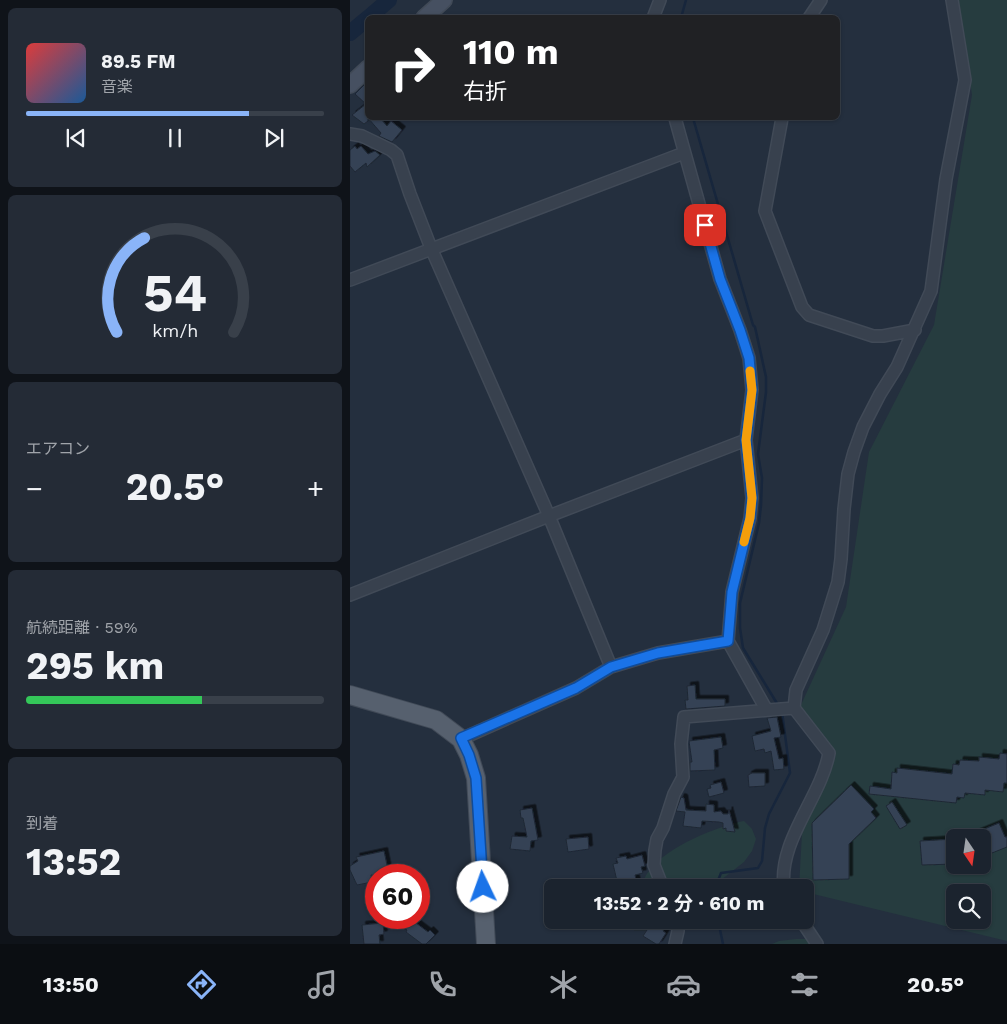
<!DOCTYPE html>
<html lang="ja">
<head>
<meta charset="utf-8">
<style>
  :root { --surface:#1b232e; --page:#242b36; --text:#f1f3f6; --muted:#a0a4aa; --line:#39404a; --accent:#8ab4f8 }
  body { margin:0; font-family:"Work Sans","Noto Sans JP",sans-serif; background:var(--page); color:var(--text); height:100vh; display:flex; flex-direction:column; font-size:19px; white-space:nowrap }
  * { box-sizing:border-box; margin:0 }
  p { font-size:16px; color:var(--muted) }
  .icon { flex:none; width:28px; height:28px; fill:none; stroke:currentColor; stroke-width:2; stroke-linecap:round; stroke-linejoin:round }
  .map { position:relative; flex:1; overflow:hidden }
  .panel { display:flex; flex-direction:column; gap:8px; padding:8px; background:#0f1319; width:350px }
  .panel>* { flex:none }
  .banner { position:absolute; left:15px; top:15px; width:475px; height:105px; border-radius:8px; box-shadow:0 1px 4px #0004,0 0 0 1px var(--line); background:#202124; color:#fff; overflow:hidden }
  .needle { width:32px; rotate:167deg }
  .tools { position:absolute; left:596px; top:829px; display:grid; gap:10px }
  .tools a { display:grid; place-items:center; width:45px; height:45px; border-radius:8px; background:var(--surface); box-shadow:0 1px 4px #0004,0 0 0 1px var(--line); font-size:25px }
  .speed { position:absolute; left:15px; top:864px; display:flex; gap:10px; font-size:25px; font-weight:700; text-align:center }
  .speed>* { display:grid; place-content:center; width:65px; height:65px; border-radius:50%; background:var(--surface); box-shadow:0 1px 4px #0004,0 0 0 1px var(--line); line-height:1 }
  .speed .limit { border:8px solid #d22; background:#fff; color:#111 }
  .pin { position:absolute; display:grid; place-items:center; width:42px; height:42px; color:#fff; margin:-21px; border-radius:10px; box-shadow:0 2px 8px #0006 }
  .me { position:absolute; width:55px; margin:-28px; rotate:357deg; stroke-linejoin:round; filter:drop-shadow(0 0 4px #0008) }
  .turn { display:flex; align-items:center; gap:18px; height:105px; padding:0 15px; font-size:22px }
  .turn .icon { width:65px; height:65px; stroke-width:2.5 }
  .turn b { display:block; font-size:35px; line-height:42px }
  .big { font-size:38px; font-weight:700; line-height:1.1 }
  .panel .tile { flex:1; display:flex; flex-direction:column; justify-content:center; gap:8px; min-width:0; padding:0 18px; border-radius:8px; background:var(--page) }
  .panel .dial { align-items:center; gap:0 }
  .dial svg { height:130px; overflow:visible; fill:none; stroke:var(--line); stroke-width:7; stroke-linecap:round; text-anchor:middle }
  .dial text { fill:var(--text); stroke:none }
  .song { display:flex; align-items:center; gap:15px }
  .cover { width:60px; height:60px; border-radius:8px; background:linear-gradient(135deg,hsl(0 70% 55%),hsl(210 70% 35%)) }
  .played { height:5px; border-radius:2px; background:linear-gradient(90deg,var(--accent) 75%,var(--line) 75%) }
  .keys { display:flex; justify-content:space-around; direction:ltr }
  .heat { display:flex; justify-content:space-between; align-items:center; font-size:28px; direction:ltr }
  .charge { height:8px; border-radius:4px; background:linear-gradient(90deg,#34c759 59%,var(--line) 0) }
  .trip { position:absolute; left:194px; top:879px; width:270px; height:50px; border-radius:8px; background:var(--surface); box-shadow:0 1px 4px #0004,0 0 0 1px var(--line); font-weight:700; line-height:50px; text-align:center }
  .tab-bar { display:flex; height:80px; justify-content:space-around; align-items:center; background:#0b0e12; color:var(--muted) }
  .tab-bar .icon { width:35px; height:35px }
  .tab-bar .selected { color:var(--accent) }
  .tab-bar b { font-size:22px; color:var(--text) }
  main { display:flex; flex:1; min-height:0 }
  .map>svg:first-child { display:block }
</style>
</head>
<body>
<main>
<section class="panel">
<div class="tile">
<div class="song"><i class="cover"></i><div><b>89.5 FM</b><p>音楽</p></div></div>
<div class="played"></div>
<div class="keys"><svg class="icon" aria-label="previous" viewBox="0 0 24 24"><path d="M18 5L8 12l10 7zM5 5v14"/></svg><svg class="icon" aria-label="pause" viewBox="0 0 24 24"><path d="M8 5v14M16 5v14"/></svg><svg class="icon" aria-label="next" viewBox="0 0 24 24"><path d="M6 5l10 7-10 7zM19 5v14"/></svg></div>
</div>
<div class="tile dial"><svg viewBox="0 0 100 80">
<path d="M14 69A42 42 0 1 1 86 69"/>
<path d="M14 69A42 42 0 0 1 31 11" stroke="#8ab4f8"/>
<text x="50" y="56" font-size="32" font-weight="700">54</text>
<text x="50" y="72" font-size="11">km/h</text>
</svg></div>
<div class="tile"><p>エアコン</p>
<div class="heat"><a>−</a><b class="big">20.5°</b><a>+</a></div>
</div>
<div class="tile"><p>航続距離 · 59%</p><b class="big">295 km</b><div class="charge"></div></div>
<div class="tile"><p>到着</p><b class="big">13:52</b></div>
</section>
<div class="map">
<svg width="657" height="944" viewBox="0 0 657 944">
  <defs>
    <filter id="shadow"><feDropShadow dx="3.5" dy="-3.5" stdDeviation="0" flood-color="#0009"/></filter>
  </defs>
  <rect width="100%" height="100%" fill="#242f3e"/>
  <path fill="#263c3f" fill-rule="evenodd" d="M608 0H657V941L455 892V888H449L452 833 483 759 450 707 496 607 519 452 584 325 622 95ZM605 838H632V865H605ZM605 892H632V920H605Z
    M394 821 402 829 406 839 402 851 394 862 371 880 358 887 292 888C295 854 365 827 394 821Z
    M446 939H459L465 944H422L429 941Z"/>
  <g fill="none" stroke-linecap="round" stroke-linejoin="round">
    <path stroke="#17263c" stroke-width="2.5" d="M331 18 336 0
      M343 118 403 325 405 327 416 377V392L408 454 412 478 411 505 409 523 390 603V628L393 648 428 705
      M365 888 371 873 408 868 412 861 415 828 419 814 440 773 432 712
      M368 920 373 944"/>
    <path stroke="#17263c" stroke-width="16" d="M18 18 39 0
      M0 33 18 18"/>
  </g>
  <path fill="#364354" stroke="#1f2835" filter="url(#shadow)" d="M15 84 18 87V121L14 124 2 115 16 104 5 94Z
    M18 118H30L37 126 41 121 52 130 42 142 29 136 31 133Z
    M5 146 7 149 11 146 18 154 25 151 30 155 17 167 16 163 5 172 0 166V150Z
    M345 685 346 699H375V706L336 709 335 700H338L337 686Z
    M427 717 431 737 424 738 429 759 433 758 434 769 424 770 421 751 415 753 414 749 405 751 402 736 421 731 417 718Z
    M371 737 373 748 364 750 365 770 340 771V762H342L339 741Z
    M650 753 657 754V783H654L653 792 635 790V795L615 793 614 798 607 797 606 803 519 794 520 786 541 789 542 772 547 773V768L602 774 603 764 609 765 610 760 629 761V757L649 759Z
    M402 773H415V786L399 787 398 775Z
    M371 782 374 793 359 797 357 789 361 788 360 785Z
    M501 785 524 809 521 812 526 818 499 844V879L463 880 462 823Z
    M331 797 334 798 336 810 356 811V804L364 805V812L371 811 373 814H378L379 810 385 832 376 831V828L373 829V823L369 822 352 821 351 828 333 826 335 812 326 811Z
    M542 802 557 825 550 829 536 806Z
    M182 808 188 840 181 841 180 851 160 849 162 836 177 837 173 818H171L170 810Z
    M649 823 655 837H657V847L632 857V838L615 837Z
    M238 837 239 849 218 852 216 839Z
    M605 839V864L572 865 570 841Z
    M34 851 39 875H21L22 882 7 885 0 870V866L8 861 6 857Z
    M292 855 295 866 291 867 293 873 285 875 288 888H276L274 879 267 881 263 864 268 863 266 858 276 856 277 859Z
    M32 918H63L62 920 78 932 80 930 85 935 76 944H72L56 932 57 930Z
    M274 920H312L317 923 313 931 316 933 309 944H306L293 936 297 930H284L283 927 275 928Z
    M33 923 34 934 29 935 30 944H14L12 925Z"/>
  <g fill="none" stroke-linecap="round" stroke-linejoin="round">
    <defs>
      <path id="street" d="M303 18 310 0
        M459 18 471 0
        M325 118 370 279 390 330 399 358 402 390 396 440 402 498 400 518 382 592 378 641 416 709
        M432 118 415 211 452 307 459 315 523 336H533L565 330
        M0 134 12 136 41 150 47 155 60 194 81 248 199 516 261 667
        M0 280 334 153
        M0 595 199 516 396 440
        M111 739 226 688 261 667 308 653 378 641
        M313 888 304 865 305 850 307 839 313 828 324 794 333 777 331 744 334 717 444 708
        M434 888C428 840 471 798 479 753L444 708 446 690 473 630 488 582 491 559 494 509 498 474 504 452 513 427 530 394 547 367 581 291 596 179 615 80 602 0
        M451 920 467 944
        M325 944 328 931 327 920"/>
      <path id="secondary" d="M74 18 94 0
        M0 85 18 68"/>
      <path id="primary" d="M0 695 86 720 111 739 119 755 126 778 136 944"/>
    </defs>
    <use href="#street" stroke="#414a57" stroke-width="14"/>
    <use href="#secondary" stroke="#414a57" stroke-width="18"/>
    <use href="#primary" stroke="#414a57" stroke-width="20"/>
    <use href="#street" stroke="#38414e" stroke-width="11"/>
    <use href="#secondary" stroke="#465061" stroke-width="15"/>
    <use href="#primary" stroke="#56606e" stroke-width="18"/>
  </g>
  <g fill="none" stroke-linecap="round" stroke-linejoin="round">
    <defs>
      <path id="route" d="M133 887 126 778 119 755 111 738 226 688 261 667 308 653 378 641 382 592 400 518 402 498 396 440 402 390 399 358 390 330 370 279 355 225"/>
    </defs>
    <use href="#route" stroke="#114b97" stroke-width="12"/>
    <use href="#route" stroke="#1a73e8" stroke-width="9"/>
    <path stroke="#f59e0b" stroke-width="9" d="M394 542 400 518 402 498 396 440 402 390 400 371"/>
  </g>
</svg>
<div class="tools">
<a><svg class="needle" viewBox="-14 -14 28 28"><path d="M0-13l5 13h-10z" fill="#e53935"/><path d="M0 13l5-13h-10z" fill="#a0a4aa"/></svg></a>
<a><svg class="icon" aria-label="search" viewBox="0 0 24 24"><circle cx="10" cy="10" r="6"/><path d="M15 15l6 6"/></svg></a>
</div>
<div class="speed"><div class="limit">60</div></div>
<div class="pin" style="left:355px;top:225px;background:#d93025"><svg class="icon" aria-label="arrive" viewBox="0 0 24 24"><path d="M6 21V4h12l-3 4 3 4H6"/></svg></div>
<svg class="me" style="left:133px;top:887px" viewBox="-20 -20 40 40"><circle r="19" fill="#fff"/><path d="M0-13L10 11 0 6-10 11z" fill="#1a73e8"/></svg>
<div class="trip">13:52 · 2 分 · 610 m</div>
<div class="banner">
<div class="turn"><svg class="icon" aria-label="right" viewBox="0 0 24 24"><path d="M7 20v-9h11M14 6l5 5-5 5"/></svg><div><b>110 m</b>右折</div></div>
</div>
</div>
</main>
<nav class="tab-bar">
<b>13:50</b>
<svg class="icon selected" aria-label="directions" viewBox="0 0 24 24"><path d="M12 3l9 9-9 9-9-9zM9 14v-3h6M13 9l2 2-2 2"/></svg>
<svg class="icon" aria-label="music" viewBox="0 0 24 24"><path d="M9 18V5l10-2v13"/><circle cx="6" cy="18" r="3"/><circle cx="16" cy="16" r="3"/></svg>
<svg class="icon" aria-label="phone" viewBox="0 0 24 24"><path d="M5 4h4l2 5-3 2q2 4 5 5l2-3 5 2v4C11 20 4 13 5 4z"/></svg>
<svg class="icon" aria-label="climate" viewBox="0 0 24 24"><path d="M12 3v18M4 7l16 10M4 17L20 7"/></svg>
<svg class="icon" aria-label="car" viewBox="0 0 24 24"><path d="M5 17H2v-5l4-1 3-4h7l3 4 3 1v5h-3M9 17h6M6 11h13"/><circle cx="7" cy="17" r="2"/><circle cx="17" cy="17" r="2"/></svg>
<svg class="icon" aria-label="filters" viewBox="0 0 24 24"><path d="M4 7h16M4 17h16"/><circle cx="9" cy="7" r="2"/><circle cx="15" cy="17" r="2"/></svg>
<b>20.5°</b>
</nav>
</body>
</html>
